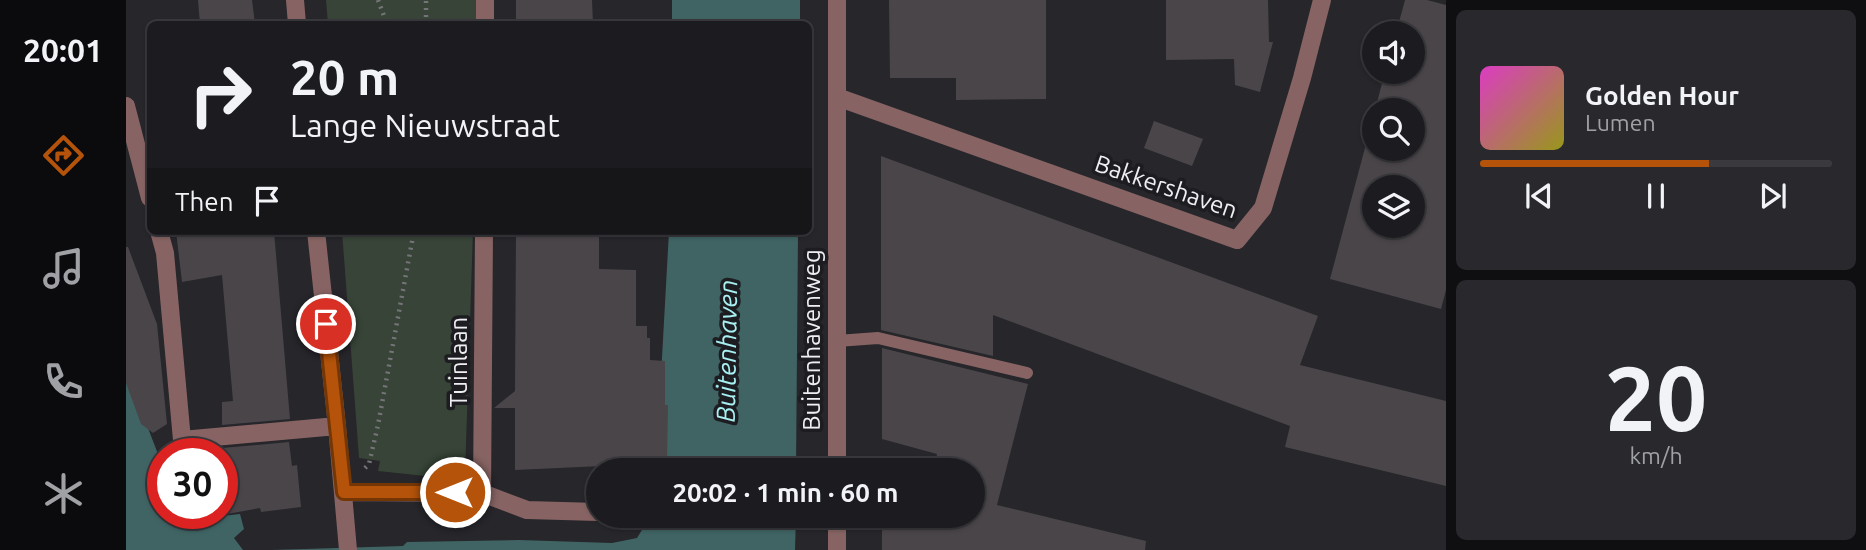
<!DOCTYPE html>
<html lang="en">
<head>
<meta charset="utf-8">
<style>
  :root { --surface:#1c1c20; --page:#29292d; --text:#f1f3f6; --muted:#a0a1a5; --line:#3a3a3e; --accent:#b45309 }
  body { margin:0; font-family:Ubuntu,sans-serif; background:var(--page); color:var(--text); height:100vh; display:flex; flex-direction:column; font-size:26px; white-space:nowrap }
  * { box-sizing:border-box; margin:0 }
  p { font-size:23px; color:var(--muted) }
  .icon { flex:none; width:38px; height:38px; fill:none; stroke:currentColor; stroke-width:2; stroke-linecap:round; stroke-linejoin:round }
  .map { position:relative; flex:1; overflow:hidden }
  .panel { display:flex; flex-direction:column; gap:10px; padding:10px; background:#0f0f12; width:420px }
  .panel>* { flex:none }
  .hud { position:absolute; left:21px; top:21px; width:665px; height:214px; border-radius:10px; box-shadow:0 2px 5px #0004,0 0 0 2px var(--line); background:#1c1c20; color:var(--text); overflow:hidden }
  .fabs { position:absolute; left:1236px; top:21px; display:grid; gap:14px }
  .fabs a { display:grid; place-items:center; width:63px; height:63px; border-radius:50%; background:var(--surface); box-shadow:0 2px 5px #0004,0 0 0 2px var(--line); font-size:35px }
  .speed { position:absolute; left:21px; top:438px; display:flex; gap:14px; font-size:35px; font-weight:700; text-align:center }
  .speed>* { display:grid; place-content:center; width:91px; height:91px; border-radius:50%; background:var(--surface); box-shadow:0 2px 5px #0004,0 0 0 2px var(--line); line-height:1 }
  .speed .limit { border:10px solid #d22; background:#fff; color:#111 }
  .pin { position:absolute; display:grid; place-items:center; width:60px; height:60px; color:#fff; margin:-30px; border:4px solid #fff; border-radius:50%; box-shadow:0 2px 7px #0007 }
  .me { position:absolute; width:77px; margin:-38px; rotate:270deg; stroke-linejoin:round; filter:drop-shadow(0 0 5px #0008) }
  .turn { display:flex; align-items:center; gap:24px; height:147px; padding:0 28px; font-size:32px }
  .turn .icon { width:91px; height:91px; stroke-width:2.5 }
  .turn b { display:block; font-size:49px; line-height:60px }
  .then { display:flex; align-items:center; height:66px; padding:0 28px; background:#0003; gap:14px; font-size:26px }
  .panel .tile { flex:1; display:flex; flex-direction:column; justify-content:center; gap:10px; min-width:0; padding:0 24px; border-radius:10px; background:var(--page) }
  .panel .dial { align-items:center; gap:0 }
  .dial b { font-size:91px; line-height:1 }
  .song { display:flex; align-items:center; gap:21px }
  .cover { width:84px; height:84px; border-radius:10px; background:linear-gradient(135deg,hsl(310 70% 55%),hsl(60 70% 35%)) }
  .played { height:7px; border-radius:4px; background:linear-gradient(90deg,var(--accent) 65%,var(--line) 65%) }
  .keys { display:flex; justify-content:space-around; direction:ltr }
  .trip { position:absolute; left:460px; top:458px; width:399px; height:70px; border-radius:35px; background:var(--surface); box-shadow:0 2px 5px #0004,0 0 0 2px var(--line); font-weight:700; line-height:70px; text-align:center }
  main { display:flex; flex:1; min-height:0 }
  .tab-bar { display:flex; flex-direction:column; width:126px; justify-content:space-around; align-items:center; background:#0b0b0d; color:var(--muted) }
  .tab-bar .icon { width:49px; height:49px }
  .tab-bar .active { color:var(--accent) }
  .tab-bar b { font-size:32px; color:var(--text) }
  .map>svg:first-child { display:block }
</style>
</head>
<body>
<main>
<nav class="tab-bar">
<b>20:01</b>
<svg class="icon active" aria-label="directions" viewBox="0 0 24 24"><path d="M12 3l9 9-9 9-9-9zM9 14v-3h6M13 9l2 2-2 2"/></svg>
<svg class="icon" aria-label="music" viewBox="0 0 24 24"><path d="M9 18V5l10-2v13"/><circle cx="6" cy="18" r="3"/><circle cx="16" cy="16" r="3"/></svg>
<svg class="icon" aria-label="phone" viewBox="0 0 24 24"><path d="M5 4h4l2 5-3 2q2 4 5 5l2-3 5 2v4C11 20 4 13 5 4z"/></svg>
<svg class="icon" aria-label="climate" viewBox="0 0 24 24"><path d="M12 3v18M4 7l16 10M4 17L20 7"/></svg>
</nav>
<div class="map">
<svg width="1320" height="550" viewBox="0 0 1320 550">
  <rect width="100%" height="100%" fill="#26262b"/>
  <path fill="#374437" d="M200 0H350V24H202Z
    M216 231H347L339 474H338L337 480 252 471 254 461 233 458Z"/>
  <path fill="#406464" d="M546 0H674V24H546Z
    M543 231H672L670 471H521L518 464 524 455 534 394Z
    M0 371 37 467V513H86L87 517 114 514 118 529 108 538 117 550H0Z
    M521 516H670L669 550H145L277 546 281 542 393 540 486 543 511 538 519 525Z"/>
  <path fill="#4a4549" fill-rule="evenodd" d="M72 0H126L129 24H74Z
    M390 0H466L467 24H390Z
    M763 0H920V99L830 100V78H764Z
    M1040 0H1142L1143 42H1147L1134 92 1109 85 1108 59 1040 60Z
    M1279 0H1301L1320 5V290L1315 309 1204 279 1248 114V149H1286V110H1249L1259 72H1286V33H1270ZM1248 187H1286V226H1248Z
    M1028 121 1077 139 1066 166 1018 148Z
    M755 156 1192 316 1174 365 1320 401V486L1159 447 1164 426 867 315V356L755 330Z
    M50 231H148L164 419 96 425V402L107 401 96 275 56 282Z
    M390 231H473V269L510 270V326H521V338H524V360L539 361V405H542L541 463 389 470V408H368L389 391Z
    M0 247H2L31 324 41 424 27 433 15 424 0 383Z
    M756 348 902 384 871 505 1020 541 1019 550H756V516H847V468L810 459 811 454 756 439Z
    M163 442 166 466 171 465 175 507 135 512 134 508 96 515V448Z"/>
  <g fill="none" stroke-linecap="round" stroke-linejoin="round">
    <path stroke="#757479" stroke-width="4.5" stroke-dasharray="2 5" stroke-linecap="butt" d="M252 0 261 24
      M300 24V0
      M239 468 243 464 252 425 288 231"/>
    <path stroke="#876463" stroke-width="12" d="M711 341 752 338 901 373"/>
    <path stroke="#876463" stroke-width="18" d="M169 0 171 24
      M711 0V471
      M359 24V0
      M711 97 1111 240 1137 208 1176 78 1196 0
      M0 106 24 198
      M33 231 39 253 56 440 211 426
      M190 231 211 426 222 550
      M218 492 356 493 401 510 472 512
      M356 493 358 231
      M711 550V516"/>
  </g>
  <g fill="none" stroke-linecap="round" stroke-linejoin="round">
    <defs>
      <path id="route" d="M200 324 218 492H329"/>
    </defs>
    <use href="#route" stroke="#753606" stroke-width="18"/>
    <use href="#route" stroke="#b45309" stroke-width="12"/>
  </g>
  <g text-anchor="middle" stroke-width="7" stroke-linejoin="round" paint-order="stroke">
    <g font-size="24" fill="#efeef2" stroke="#1d1c21">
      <text transform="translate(1040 187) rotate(19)" y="8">Bakkershaven</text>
      <text transform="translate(686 340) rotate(-90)" y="8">Buitenhavenweg</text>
      <text transform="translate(333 362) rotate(-90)" y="8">Tuinlaan</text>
    </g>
    <g font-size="26" font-style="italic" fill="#a8f0f2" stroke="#1d1c21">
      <text transform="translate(601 351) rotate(-89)" y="9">Buitenhaven</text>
    </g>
  </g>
</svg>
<div class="fabs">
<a><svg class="icon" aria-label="sound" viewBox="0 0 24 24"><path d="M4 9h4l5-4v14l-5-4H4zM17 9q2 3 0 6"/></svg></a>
<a><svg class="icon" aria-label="search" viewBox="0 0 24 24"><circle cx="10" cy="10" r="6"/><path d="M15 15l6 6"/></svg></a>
<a><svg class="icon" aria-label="layers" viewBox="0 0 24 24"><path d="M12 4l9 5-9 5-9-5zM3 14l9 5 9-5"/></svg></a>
</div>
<div class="speed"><div class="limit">30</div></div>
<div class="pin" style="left:200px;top:324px;background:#d93025"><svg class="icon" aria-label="arrive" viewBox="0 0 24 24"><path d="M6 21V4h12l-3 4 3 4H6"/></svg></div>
<svg class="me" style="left:329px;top:492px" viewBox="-20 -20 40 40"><circle r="17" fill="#b45309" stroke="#fff" stroke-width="3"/><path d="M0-11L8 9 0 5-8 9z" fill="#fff"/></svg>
<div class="trip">20:02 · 1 min · 60 m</div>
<div class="hud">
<div class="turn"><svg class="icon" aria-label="right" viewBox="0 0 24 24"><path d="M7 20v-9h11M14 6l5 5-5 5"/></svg><div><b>20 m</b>Lange Nieuwstraat</div></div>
<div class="then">Then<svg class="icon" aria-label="arrive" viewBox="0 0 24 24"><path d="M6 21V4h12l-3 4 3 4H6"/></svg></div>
</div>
</div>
<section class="panel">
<div class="tile">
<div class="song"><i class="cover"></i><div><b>Golden Hour</b><p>Lumen</p></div></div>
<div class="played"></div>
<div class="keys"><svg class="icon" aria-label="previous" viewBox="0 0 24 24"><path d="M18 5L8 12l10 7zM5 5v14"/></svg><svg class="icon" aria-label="pause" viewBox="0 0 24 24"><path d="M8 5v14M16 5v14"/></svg><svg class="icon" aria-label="next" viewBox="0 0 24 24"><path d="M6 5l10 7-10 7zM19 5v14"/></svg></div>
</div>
<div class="tile dial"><b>20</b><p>km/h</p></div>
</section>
</main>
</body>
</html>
